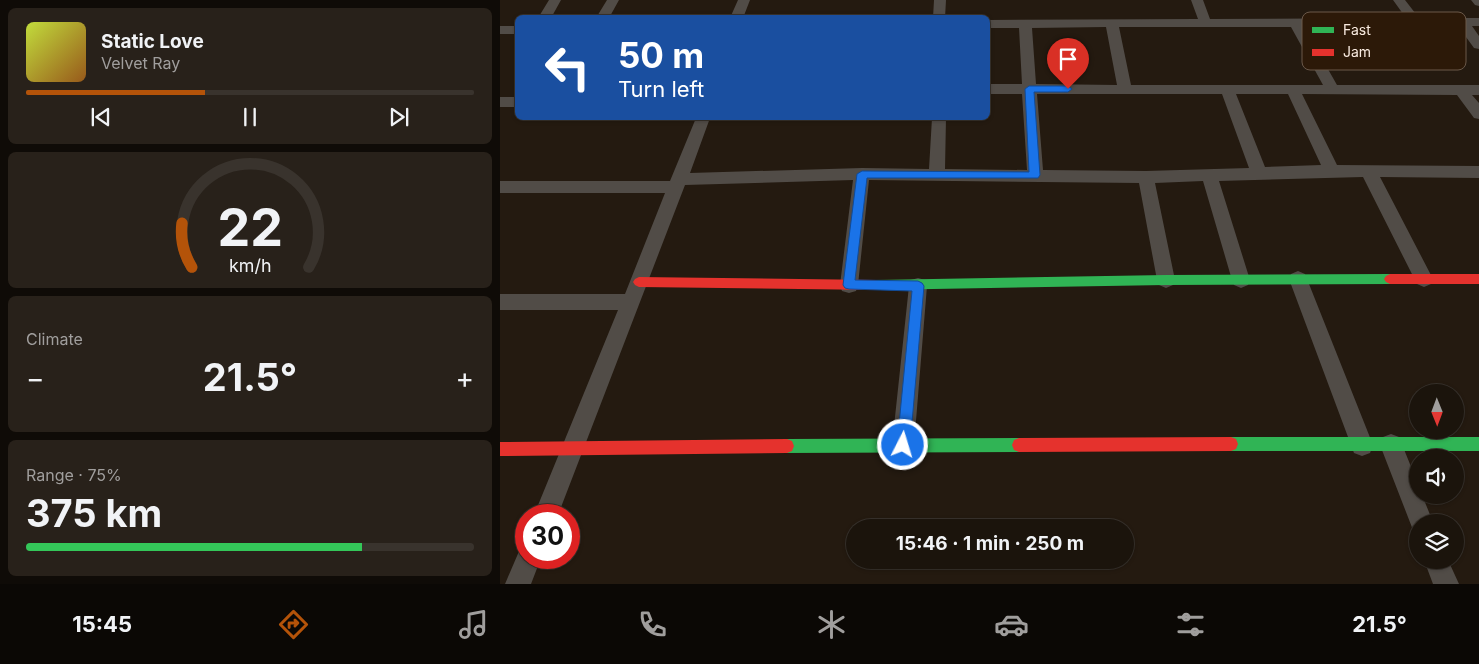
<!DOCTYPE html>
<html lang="en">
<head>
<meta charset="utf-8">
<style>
  :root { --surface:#1b140c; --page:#28211a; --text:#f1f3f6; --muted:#a09e9d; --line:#39332d; --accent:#b45309 }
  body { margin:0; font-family:Inter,sans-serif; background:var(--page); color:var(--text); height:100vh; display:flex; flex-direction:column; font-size:19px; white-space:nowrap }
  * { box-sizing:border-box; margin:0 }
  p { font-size:16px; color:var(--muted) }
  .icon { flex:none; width:28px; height:28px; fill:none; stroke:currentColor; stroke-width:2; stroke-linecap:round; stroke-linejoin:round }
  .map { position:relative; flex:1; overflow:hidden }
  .drawer { display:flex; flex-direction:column; gap:8px; padding:8px; background:#0f0b07; width:500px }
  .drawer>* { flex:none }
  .guide { position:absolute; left:15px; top:15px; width:475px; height:105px; border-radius:8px; box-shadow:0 1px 4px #0004,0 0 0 1px var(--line); background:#1a4fa0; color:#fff; overflow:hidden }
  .needle { width:32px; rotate:179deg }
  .tools { position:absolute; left:909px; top:384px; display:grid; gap:10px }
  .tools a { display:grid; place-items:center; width:55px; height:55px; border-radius:50%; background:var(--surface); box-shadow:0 1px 4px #0004,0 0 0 1px var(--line); font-size:25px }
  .speed { position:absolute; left:15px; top:504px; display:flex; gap:10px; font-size:25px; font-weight:700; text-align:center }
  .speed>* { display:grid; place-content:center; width:65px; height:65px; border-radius:50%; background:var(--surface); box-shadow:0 1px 4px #0004,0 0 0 1px var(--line); line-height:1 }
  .speed .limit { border:8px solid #d22; background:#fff; color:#111 }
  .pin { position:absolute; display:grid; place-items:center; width:42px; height:42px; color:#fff; margin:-51px -21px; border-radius:50% 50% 50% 0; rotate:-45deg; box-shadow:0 0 5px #0007 }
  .pin .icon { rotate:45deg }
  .me { position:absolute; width:55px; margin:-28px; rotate:5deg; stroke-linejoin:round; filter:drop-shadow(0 0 4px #0008) }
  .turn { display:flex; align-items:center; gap:18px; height:105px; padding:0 20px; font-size:22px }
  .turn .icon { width:65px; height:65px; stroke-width:2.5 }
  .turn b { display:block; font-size:35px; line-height:42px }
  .big { font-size:38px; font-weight:700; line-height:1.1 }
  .drawer .card { flex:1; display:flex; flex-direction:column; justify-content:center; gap:8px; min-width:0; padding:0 18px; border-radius:8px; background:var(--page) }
  .drawer .dial { align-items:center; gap:0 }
  .dial svg { height:130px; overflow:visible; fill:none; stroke:var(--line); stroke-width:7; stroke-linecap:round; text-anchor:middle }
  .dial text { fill:var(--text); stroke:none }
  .song { display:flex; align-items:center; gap:15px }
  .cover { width:60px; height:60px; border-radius:8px; background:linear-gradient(135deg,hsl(70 70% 55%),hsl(30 70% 35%)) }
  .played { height:5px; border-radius:2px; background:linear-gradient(90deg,var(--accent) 40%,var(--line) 40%) }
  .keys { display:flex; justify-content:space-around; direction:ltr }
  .heat { display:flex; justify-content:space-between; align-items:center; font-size:28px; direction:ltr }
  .charge { height:8px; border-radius:4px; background:linear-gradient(90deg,#34c759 75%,var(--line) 0) }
  .trip { position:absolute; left:346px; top:519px; width:288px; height:50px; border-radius:25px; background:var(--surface); box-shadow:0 1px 4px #0004,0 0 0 1px var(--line); font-weight:700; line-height:50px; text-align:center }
  .tabs { display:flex; height:80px; justify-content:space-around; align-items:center; background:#0b0805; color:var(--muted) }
  .tabs .icon { width:35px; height:35px }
  .tabs .on { color:var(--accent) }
  .tabs b { font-size:22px; color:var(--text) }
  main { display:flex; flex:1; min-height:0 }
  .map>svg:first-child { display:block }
</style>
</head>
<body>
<main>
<section class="drawer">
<div class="card">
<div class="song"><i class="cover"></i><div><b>Static Love</b><p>Velvet Ray</p></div></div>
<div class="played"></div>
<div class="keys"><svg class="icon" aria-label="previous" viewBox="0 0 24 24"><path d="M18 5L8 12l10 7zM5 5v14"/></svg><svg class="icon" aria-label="pause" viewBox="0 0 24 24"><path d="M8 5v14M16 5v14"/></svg><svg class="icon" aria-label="next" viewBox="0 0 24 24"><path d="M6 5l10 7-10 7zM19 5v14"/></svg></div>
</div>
<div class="card dial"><svg viewBox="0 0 100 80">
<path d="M14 69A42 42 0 1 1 86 69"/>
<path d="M14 69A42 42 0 0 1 8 42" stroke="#b45309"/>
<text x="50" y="56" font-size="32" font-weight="700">22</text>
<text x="50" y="72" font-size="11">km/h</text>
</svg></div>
<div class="card"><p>Climate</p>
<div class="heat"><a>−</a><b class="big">21.5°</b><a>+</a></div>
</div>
<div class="card"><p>Range · 75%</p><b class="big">375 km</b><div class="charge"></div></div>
</section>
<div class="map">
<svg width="979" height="584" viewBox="0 0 979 584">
  <rect width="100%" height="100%" fill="#241a10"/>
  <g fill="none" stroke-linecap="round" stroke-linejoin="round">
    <path fill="#514c47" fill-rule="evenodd" d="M49 0H61L51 18H38Z
      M107 0H119L109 18H96Z
      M238 0H250L243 18H230Z
      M434 0H446L445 18H433Z
      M691 0H703L710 19 906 18 893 0H905L919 18H979V26H972L979 36V49L974 48 958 26 804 27 837 85H979V95H972L979 103V119L974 118 957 95 802 94 837 165 979 166V178L880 177 933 279 931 284 924 287 917 284 863 177 719 181 750 280 748 285 741 288 734 285 732 280 703 181 655 183 675 280 673 285 666 288 659 285 657 280 639 183 369 180 358 285 356 291 349 293 342 291 340 285 353 180 185 185 58 515H34L118 310H0V294H125L165 193H0V181H170L196 118H210L190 173 362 168 429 169 432 118H446L445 169 527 170 522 94H488V84H522L519 28H488V20L698 19ZM606 27 617 85 536 84 532 28ZM619 27H791L823 85H631ZM537 94H722L749 168 646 171 543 170ZM736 94H788L821 165 765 167Z
      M971 0H979V6L975 5Z
      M0 26H18V34H0Z
      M0 97H18V107H0Z
      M798 271 805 274 807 279 873 445 870 453 862 456 854 453 851 445 789 279 791 274Z
      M418 278 425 280 427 286 414 445 411 453 403 456 395 453 392 445 409 286 411 280Z
      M891 434 899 437 918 484V495H922L933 522H918V532L913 530 880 445 883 437Z
      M26 547V558H41L31 584H5L20 549Z
      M924 560H948L959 584H933Z"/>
    <path fill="#30b455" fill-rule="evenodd" d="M890 274 894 276 896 279 894 282 890 284 666 285 376 290 372 288 370 285 372 282 376 280 666 275Z
      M731 437H979V451H731L726 449 724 444 726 439Z
      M519 438 524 440 526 445 524 450 519 452 287 453 282 451 280 446 282 441 287 439Z"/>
    <path fill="#e5322d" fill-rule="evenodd" d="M890 274H979V284H890L886 282 884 279 886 276Z
      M139 277 376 280 380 282 382 285 380 288 376 290 139 287 135 285 133 282 135 279Z
      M731 437 736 439 738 444 736 449 731 451 519 452 514 450 512 445 514 440 519 438Z
      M287 439 292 441 294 446 292 451 287 453 0 456V442Z"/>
  </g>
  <path fill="#1a73e8" stroke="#114b97" d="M529 86H568L572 89 568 92H534L540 175 538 178H367L355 280 418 281 422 283 424 286 410 445 408 450 403 452 399 450 397 445 412 291 349 289 345 288 343 285 357 174 362 171 529 172 525 89Z"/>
  <rect x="802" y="12" width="164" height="58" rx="8" fill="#2c1908" stroke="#6a5849" stroke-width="1"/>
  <rect x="812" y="27" width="22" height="6" fill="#30b455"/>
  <rect x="812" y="49" width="22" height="7" fill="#e5322d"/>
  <g font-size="14" fill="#f9ebe0">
    <text x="843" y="35">Fast</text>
    <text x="843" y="57">Jam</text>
  </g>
</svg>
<div class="tools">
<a><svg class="needle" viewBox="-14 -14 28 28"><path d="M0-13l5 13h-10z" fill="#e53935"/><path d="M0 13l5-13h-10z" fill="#a09e9d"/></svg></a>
<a><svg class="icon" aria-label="sound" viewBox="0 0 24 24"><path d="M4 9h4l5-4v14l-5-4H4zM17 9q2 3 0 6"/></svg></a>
<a><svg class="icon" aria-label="layers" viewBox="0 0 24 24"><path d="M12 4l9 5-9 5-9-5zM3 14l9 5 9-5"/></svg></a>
</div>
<div class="speed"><div class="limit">30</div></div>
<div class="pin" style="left:568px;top:89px;background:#d93025"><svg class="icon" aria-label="arrive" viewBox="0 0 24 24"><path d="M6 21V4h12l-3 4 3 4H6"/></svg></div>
<svg class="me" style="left:403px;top:445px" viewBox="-20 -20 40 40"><circle r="17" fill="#1a73e8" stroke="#fff" stroke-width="3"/><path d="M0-11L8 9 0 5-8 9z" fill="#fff"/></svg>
<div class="trip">15:46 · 1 min · 250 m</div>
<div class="guide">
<div class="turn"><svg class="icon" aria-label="left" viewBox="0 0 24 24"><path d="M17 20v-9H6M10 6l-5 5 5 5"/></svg><div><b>50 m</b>Turn left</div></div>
</div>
</div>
</main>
<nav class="tabs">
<b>15:45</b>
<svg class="icon on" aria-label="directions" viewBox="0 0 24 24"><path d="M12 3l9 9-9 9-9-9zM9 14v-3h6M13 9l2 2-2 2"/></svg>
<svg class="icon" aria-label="music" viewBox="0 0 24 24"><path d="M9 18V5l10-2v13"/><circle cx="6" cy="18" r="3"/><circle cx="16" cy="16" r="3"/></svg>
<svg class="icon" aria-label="phone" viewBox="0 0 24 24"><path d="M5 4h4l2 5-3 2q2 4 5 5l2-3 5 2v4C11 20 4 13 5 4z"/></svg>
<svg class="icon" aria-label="climate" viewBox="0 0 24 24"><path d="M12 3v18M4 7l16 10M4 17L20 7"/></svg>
<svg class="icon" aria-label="car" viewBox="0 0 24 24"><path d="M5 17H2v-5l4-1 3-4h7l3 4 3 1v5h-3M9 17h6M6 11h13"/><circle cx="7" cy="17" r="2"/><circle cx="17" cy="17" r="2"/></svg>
<svg class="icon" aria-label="filters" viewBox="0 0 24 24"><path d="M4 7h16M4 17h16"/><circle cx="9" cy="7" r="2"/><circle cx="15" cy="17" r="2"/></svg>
<b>21.5°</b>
</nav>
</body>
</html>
